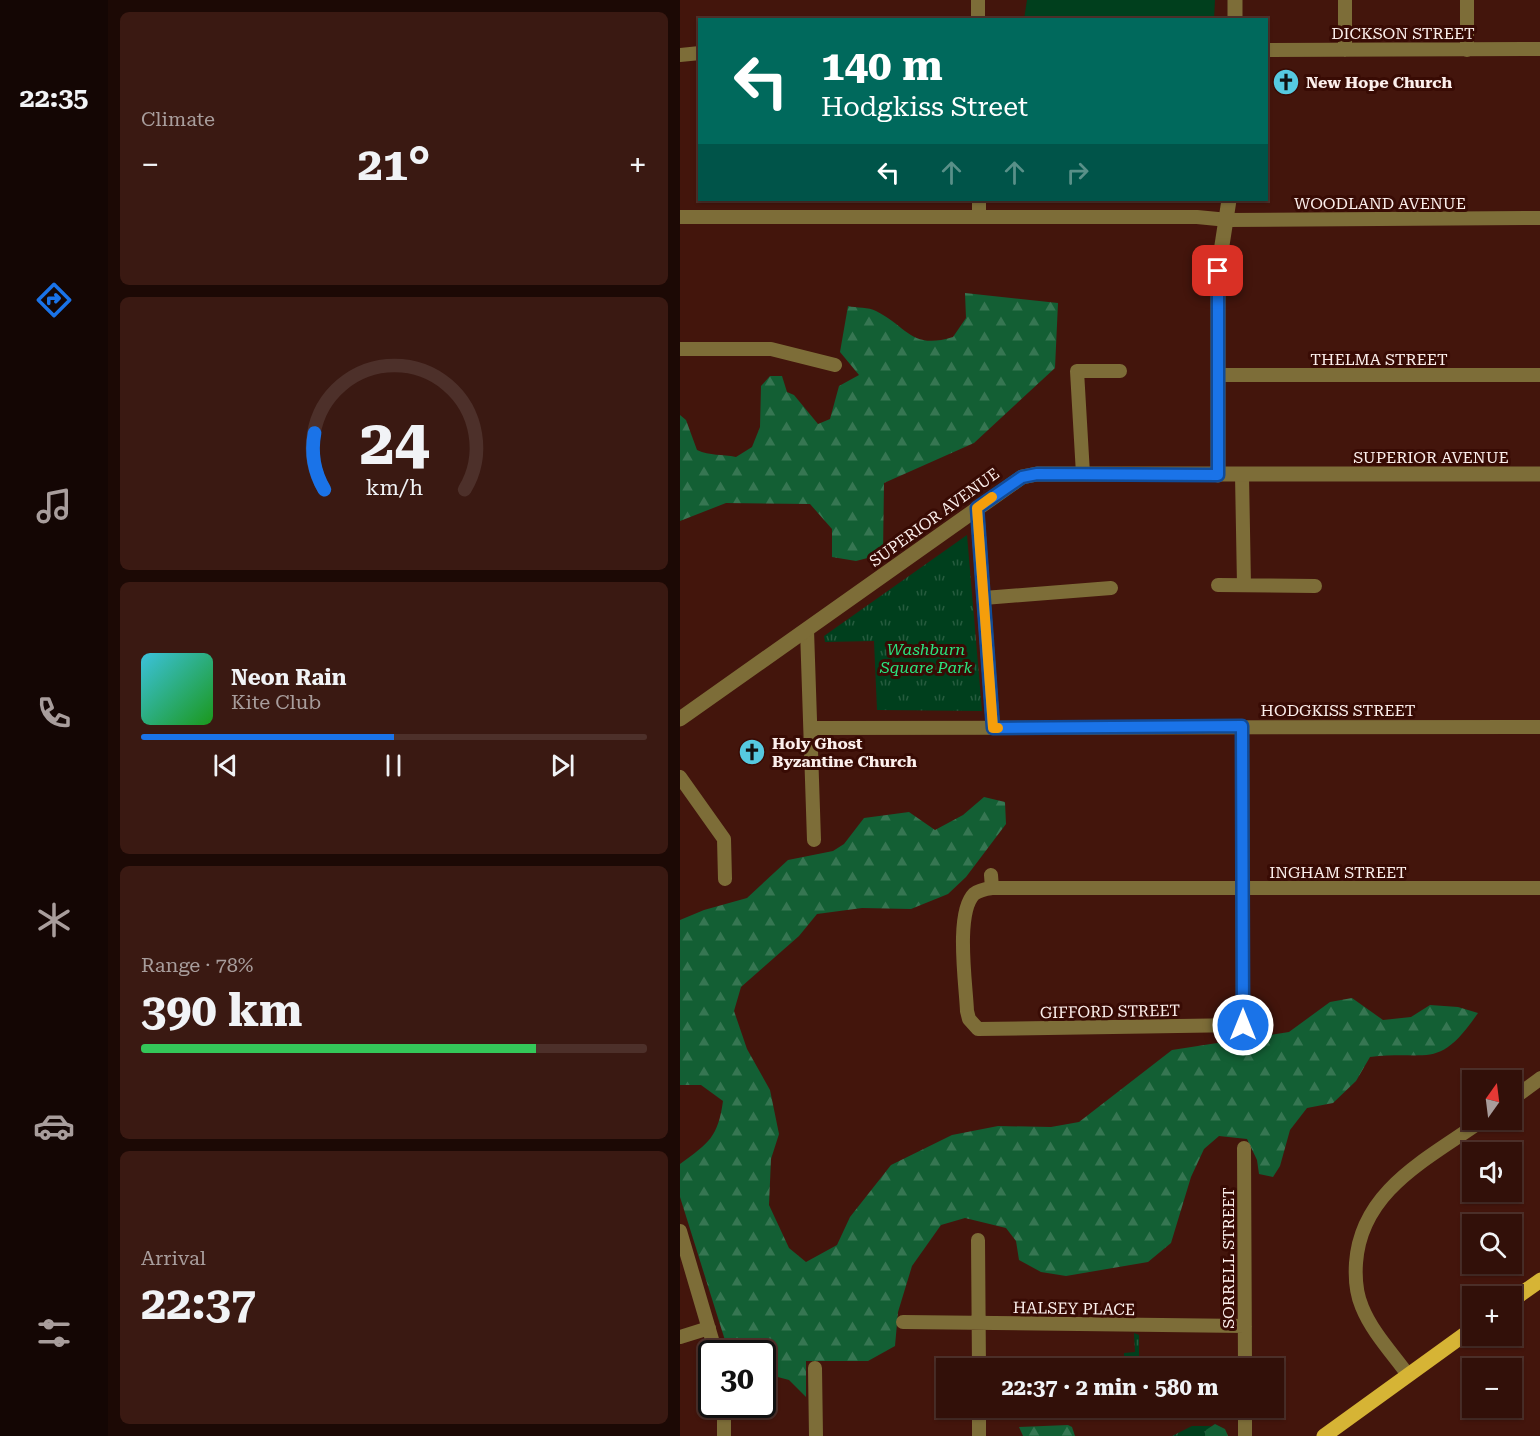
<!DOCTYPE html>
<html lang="en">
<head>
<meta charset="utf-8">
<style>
  :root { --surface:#321009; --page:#3a1912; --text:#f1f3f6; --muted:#a89d9c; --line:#4d302a; --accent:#1a73e8 }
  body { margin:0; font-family:"Roboto Serif",serif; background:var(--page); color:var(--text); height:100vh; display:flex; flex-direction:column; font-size:22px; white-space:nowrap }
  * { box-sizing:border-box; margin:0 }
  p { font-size:20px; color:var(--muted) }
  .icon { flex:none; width:33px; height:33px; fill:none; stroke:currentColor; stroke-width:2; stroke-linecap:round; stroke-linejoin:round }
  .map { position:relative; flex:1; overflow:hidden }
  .sheet { display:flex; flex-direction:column; gap:12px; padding:12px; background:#1c0905; width:572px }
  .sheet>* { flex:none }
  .top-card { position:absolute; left:18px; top:18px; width:570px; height:183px; border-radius:0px; box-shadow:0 2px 4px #0004,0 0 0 2px var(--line); background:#00695c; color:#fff; overflow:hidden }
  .needle { width:39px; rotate:14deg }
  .controls { position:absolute; left:782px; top:1070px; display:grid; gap:12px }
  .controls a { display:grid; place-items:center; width:60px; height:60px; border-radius:0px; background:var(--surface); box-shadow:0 2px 4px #0004,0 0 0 2px var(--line); font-size:30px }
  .speed { position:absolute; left:18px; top:1340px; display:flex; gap:12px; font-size:30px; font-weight:700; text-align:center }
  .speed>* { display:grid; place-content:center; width:78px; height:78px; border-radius:50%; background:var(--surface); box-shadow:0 2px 4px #0004,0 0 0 2px var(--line); line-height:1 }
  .speed .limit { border:3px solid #111; border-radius:9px; background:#fff; color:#111 }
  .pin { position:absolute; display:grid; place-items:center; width:51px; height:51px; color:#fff; margin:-26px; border-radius:12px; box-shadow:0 3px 9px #0006 }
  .me { position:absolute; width:66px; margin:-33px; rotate:0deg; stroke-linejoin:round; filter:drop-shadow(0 0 4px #0008) }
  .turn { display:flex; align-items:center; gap:21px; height:126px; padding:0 24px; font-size:27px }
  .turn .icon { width:78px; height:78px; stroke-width:2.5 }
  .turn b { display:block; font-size:42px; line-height:51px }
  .lanes { display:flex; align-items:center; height:57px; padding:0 24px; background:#0003; justify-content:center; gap:30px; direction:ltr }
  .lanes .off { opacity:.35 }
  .big { font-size:45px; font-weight:700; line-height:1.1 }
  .sheet .tile { flex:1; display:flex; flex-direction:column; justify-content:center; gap:9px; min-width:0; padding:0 21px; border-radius:9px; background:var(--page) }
  .sheet .dial { align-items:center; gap:0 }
  .dial svg { height:156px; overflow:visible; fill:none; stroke:var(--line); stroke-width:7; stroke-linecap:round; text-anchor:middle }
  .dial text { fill:var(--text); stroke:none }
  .song { display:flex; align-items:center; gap:18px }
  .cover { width:72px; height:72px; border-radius:9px; background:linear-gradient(135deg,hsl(190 70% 55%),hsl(120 70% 35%)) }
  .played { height:6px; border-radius:3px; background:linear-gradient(90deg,var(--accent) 50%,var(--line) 50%) }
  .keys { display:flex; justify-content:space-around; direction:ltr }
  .heat { display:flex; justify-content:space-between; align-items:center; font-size:33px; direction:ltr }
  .charge { height:9px; border-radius:4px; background:linear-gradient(90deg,#34c759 78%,var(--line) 0) }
  .trip { position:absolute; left:256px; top:1358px; width:348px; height:60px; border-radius:0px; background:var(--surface); box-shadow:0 2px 4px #0004,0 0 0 2px var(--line); font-weight:700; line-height:60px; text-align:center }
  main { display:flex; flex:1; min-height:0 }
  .dock { display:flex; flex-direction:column; width:108px; justify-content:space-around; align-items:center; background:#140604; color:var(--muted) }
  .dock .icon { width:42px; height:42px }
  .dock .current { color:var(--accent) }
  .dock b { font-size:27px; color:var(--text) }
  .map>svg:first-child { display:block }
</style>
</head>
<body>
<main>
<nav class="dock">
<b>22:35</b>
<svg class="icon current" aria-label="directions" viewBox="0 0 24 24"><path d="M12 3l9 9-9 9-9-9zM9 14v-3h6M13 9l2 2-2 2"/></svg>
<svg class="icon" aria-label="music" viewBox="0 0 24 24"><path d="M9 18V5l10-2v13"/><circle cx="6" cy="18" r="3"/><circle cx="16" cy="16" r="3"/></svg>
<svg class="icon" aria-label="phone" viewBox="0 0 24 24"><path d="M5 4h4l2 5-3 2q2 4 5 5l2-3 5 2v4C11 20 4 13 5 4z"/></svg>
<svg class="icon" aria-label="climate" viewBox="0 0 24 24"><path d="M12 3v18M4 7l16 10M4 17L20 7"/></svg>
<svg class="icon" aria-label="car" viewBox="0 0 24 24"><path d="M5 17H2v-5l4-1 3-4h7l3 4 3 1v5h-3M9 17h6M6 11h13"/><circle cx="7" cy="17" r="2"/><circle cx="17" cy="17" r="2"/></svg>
<svg class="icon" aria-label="filters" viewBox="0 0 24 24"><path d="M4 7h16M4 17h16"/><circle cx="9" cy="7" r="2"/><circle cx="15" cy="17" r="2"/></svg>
</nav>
<section class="sheet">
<div class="tile"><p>Climate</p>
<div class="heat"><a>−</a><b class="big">21°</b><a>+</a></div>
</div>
<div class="tile dial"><svg viewBox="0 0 100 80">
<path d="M14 69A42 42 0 1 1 86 69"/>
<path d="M14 69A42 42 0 0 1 9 40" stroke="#1a73e8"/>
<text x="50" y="56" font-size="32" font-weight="700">24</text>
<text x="50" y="72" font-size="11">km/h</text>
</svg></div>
<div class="tile">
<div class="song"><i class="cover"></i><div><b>Neon Rain</b><p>Kite Club</p></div></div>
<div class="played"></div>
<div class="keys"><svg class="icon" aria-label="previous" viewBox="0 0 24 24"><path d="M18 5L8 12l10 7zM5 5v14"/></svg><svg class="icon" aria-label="pause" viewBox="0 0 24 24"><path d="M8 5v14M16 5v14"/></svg><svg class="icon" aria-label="next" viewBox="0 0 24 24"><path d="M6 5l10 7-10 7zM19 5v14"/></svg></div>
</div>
<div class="tile"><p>Range · 78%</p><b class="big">390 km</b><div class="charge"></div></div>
<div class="tile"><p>Arrival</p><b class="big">22:37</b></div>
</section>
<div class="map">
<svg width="861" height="1436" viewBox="0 0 861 1436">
  <defs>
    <pattern id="grass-tufts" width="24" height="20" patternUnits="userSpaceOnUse" patternTransform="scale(1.5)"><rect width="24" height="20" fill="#003f1d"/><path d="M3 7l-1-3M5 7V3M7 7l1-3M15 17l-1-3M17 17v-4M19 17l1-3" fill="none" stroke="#265b3e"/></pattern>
    <pattern id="forest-firs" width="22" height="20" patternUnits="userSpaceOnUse" patternTransform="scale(1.5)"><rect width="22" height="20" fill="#135f34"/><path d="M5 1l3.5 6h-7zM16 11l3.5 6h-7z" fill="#367652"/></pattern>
  </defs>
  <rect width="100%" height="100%" fill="#43150c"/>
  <path fill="url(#grass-tufts)" d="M287 535 302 711 197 710 194 641 145 642 144 636Z
    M454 1333 459 1335V1359L465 1362V1368H444V1353L455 1352Z
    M444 1407H482V1416L444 1415Z
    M512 1426H531L525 1436H492Z"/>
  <path fill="url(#forest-firs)" d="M285 293 378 303 375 368 294 443 204 483 203 554 176 561 152 557V529L130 504 46 503 0 521V415L6 420 17 450C30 456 42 454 56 457L72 447 80 427 81 386 90 376H102L107 392 114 395 138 424 150 419 159 386 179 375 160 352 168 306C176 308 189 307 196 311 228 327 231 350 273 337L286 318Z
    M304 797 325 802 326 824 286 877 268 894 231 909 182 908 137 914 119 936 61 987 54 1011 67 1049 90 1090 99 1134 91 1159 89 1205 109 1248 126 1262 157 1245 170 1217 211 1165 272 1135 318 1126 371 1127 399 1122 492 1050 609 1032 650 1002 672 998 703 1020 731 1017 750 1005 778 1007 798 1013C758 1071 750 1050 690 1057L676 1081 653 1103 627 1108 610 1130 600 1166 593 1177 579 1174 577 1160 567 1139 539 1136 524 1149 511 1177 491 1243 468 1262 386 1276 361 1272 339 1260 336 1241 326 1228 285 1218 261 1225 232 1266 218 1312 215 1346 188 1361H126V1397L109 1380 83 1373 82 1353H49L0 1197V1164C29 1143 38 1137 43 1101L21 1085H0V920L24 910 67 898 108 860 153 851 164 844 184 818 229 812 255 830 283 815Z
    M535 1424 545 1429 548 1436H525L526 1430Z
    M388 1425 392 1427 395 1436H343L339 1427Z"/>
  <path fill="#003f1d" d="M347 0H535L534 19H344Z"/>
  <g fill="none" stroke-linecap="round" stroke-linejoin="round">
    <path stroke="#7d6d38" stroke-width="14" d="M298 0V20
      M787 0V50
      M586 50 861 49
      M665 50V0
      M0 55 20 53
      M299 200V217
      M0 217H517L548 220 861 218
      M0 349H91L155 365
      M538 375H861
      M403 474 397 371H440
      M562 475 564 585
      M297 508 313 728
      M538 585 635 586
      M304 598 431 588
      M127 630 134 840
      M131 728 861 727
      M0 777 44 839 45 879
      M311 875 312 888C305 889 299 890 294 894 275 913 286 985 287 1011L289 1019 298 1029 563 1025 562 726
      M312 888H861
      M831 1100 861 1078
      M564 1148 565 1368
      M0 1231 36 1353
      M298 1240 299 1368
      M223 1322 565 1326
      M0 1337 29 1328
      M135 1368 136 1436
      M728 1375C713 1354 692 1332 682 1307 676 1293 675 1278 676 1263 681 1189 750 1158 804 1119
      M44 1404V1436
      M299 1407V1436
      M565 1407V1436"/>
    <path stroke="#7d6d38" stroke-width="15" d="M555 20V0
      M538 475V271L549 200
      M0 719 342 477 357 474H861"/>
    <path stroke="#d6b435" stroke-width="15" d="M831 1301 861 1280
      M644 1436 792 1329"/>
  </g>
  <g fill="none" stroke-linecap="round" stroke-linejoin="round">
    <defs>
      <path id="route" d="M538 271V475L357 474 342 477 297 508 313 728 562 726 563 1025"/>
    </defs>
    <use href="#route" stroke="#114b97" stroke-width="15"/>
    <use href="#route" stroke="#1a73e8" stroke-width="10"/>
    <path stroke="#f59e0b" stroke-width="10" d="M312 497 297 508 313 728H318"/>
  </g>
  <defs>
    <symbol id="church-disc" viewBox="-11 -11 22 22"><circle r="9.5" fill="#56c9e0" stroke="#380b04"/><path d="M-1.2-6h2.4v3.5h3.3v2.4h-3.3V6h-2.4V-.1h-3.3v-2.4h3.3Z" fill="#111"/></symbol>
  </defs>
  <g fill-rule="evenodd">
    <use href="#church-disc" x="591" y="67" width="30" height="30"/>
    <use href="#church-disc" x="57" y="737" width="30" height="30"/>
  </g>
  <g text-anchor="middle" stroke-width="6" stroke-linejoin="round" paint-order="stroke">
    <g font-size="16" fill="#fcefec" stroke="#380b04">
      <text x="723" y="39">DICKSON STREET</text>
      <text x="700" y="209">WOODLAND AVENUE</text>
      <text x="699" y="365">THELMA STREET</text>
      <text x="751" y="463">SUPERIOR AVENUE</text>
      <text transform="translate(254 517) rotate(-36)" y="6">SUPERIOR AVENUE</text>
      <text x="658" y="716">HODGKISS STREET</text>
      <text x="658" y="878">INGHAM STREET</text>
      <text transform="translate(430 1011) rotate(-1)" y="6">GIFFORD STREET</text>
      <text transform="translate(548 1258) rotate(-90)" y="6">SORRELL STREET</text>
      <text transform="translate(394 1308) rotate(1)" y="6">HALSEY PLACE</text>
    </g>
    <g font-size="16" font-weight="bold" fill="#fcefec" stroke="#380b04" text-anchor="start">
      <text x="626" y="88">New Hope Church</text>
      <text x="92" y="749">Holy Ghost<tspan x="92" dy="18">Byzantine Church</tspan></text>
    </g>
    <g font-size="16" font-style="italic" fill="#2ae480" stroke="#380b04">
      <text x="246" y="655">Washburn<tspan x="246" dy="18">Square Park</tspan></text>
    </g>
  </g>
</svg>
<div class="controls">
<a><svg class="needle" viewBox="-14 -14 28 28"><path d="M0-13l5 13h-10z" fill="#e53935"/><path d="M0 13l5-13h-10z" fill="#a89d9c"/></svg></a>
<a><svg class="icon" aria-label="sound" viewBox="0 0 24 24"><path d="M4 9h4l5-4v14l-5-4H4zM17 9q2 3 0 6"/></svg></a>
<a><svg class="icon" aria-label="search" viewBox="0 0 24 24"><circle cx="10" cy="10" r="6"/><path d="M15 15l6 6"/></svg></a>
<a>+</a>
<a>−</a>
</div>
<div class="speed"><div class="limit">30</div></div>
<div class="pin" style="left:538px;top:271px;background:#d93025"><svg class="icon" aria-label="arrive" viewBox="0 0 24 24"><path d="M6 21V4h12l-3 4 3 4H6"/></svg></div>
<svg class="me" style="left:563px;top:1025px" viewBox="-20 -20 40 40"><circle r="17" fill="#1a73e8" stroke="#fff" stroke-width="3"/><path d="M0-11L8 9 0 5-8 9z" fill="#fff"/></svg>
<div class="trip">22:37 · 2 min · 580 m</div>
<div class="top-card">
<div class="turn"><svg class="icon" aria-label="left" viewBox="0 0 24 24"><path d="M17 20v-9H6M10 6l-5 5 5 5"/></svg><div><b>140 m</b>Hodgkiss Street</div></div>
<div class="lanes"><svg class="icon" aria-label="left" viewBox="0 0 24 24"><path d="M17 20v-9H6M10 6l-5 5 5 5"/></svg><svg class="icon off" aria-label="ahead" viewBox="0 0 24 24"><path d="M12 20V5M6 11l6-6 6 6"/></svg><svg class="icon off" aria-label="ahead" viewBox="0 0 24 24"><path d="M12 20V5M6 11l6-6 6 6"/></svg><svg class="icon off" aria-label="right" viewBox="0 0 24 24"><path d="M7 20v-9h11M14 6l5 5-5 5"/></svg></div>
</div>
</div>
</main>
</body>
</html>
